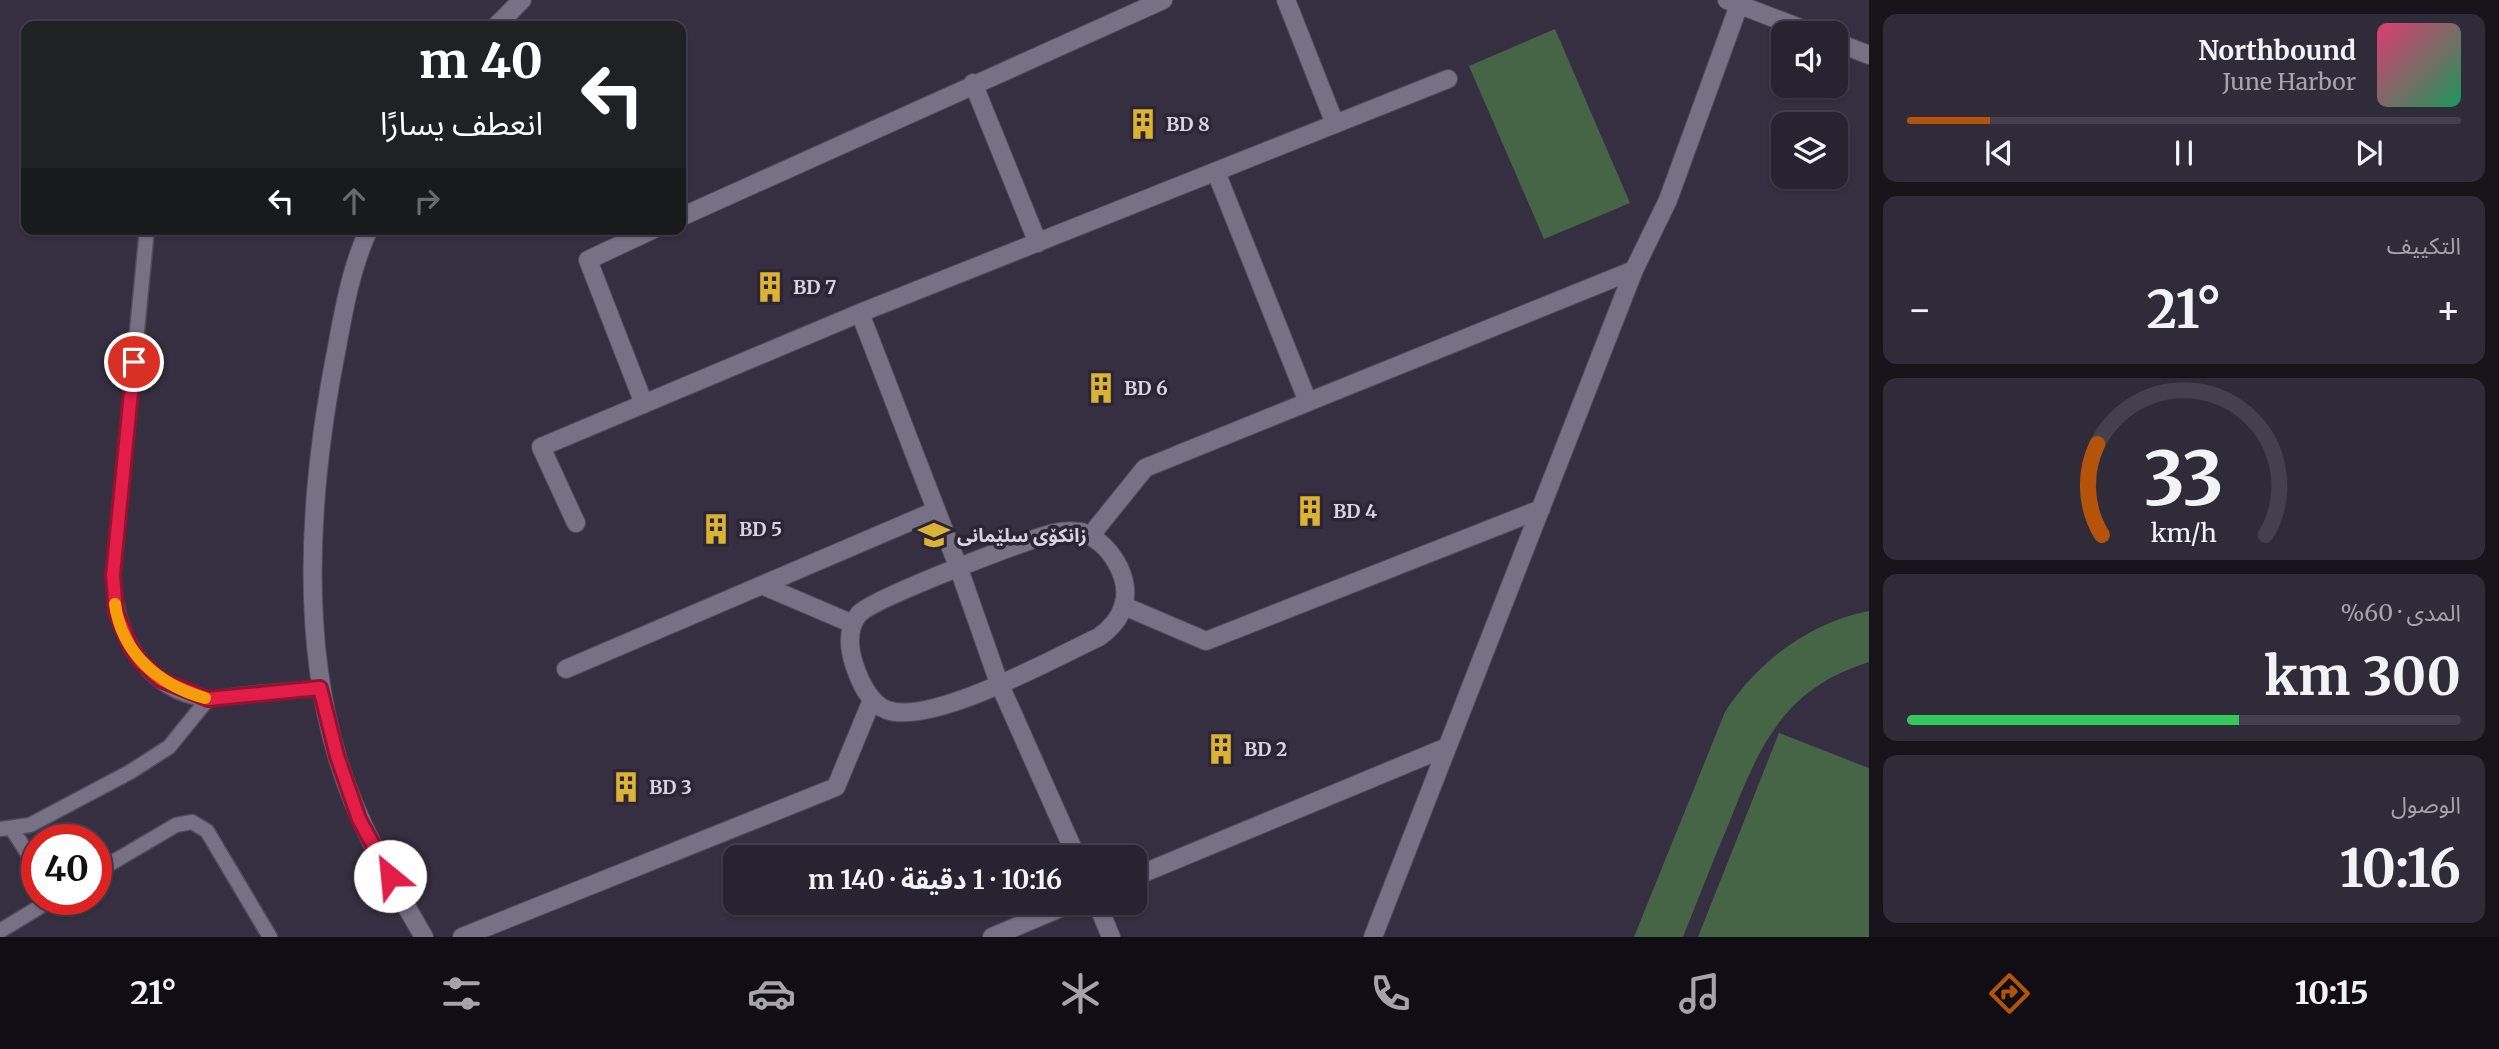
<!DOCTYPE html>
<html lang="ar">
<head>
<meta charset="utf-8">
<style>
  :root { --surface:#282331; --page:#302b39; --text:#f1f3f6; --muted:#a5a4ab; --line:#44404d; --accent:#b45309 }
  body { margin:0; font-family:Merriweather,"Noto Sans Arabic",serif; background:var(--page); color:var(--text); direction:rtl; height:100vh; display:flex; flex-direction:column; font-size:26px; white-space:nowrap }
  * { box-sizing:border-box; margin:0 }
  p { font-size:23px; color:var(--muted) }
  .icon { flex:none; width:38px; height:38px; fill:none; stroke:currentColor; stroke-width:2; stroke-linecap:round; stroke-linejoin:round }
  .map { position:relative; flex:1; overflow:hidden; direction:ltr }
  .side { display:flex; flex-direction:column; gap:14px; padding:14px; background:#16131b; width:630px }
  .side>* { flex:none }
  .hud { position:absolute; left:21px; top:21px; width:665px; height:214px; border-radius:14px; box-shadow:0 2px 5px #0004,0 0 0 2px var(--line); direction:rtl; background:#202124; color:#fff; overflow:hidden }
  .buttons { position:absolute; left:1771px; top:21px; display:grid; gap:14px }
  .buttons a { display:grid; place-items:center; width:77px; height:77px; border-radius:14px; background:var(--surface); box-shadow:0 2px 5px #0004,0 0 0 2px var(--line); font-size:35px }
  .speed { position:absolute; left:21px; top:824px; display:flex; gap:14px; font-size:35px; font-weight:700; text-align:center }
  .speed>* { display:grid; place-content:center; width:91px; height:91px; border-radius:50%; background:var(--surface); box-shadow:0 2px 5px #0004,0 0 0 2px var(--line); line-height:1 }
  .speed .limit { border:10px solid #d22; background:#fff; color:#111 }
  .pin { position:absolute; display:grid; place-items:center; width:60px; height:60px; color:#fff; margin:-30px; border:4px solid #fff; border-radius:50%; box-shadow:0 2px 7px #0007 }
  .me { position:absolute; width:77px; margin:-38px; rotate:332deg; stroke-linejoin:round; filter:drop-shadow(0 0 5px #0008) }
  .turn { display:flex; align-items:center; gap:24px; height:147px; padding:0 28px; font-size:32px }
  .turn .icon { width:91px; height:91px; stroke-width:2.5 }
  .turn b { display:block; font-size:49px; line-height:60px }
  .lanes { display:flex; align-items:center; height:66px; padding:0 28px; background:#0003; justify-content:center; gap:35px; direction:ltr }
  .lanes .off { opacity:.35 }
  .big { font-size:52px; font-weight:700; line-height:1.1 }
  .side .widget { flex:1; display:flex; flex-direction:column; justify-content:center; gap:10px; min-width:0; padding:0 24px; border-radius:14px; background:var(--page) }
  .side .dial { align-items:center; gap:0 }
  .dial svg { height:182px; overflow:visible; fill:none; stroke:var(--line); stroke-width:7; stroke-linecap:round; text-anchor:middle }
  .dial text { fill:var(--text); stroke:none }
  .song { display:flex; align-items:center; gap:21px }
  .cover { width:84px; height:84px; border-radius:10px; background:linear-gradient(135deg,hsl(340 70% 55%),hsl(150 70% 35%)) }
  .played { height:7px; border-radius:4px; background:linear-gradient(90deg,var(--accent) 15%,var(--line) 15%) }
  .keys { display:flex; justify-content:space-around; direction:ltr }
  .heat { display:flex; justify-content:space-between; align-items:center; font-size:38px; direction:ltr }
  .charge { height:10px; border-radius:5px; background:linear-gradient(90deg,#34c759 60%,var(--line) 0) }
  .trip { position:absolute; left:723px; top:845px; width:424px; height:70px; border-radius:14px; background:var(--surface); box-shadow:0 2px 5px #0004,0 0 0 2px var(--line); font-weight:700; line-height:70px; text-align:center; direction:rtl }
  .menu { display:flex; height:112px; justify-content:space-around; align-items:center; background:#100e14; color:var(--muted) }
  .menu .icon { width:49px; height:49px }
  .menu .current { color:var(--accent) }
  .menu b { font-size:32px; color:var(--text) }
  main { display:flex; flex:1; min-height:0 }
  .map>svg:first-child { display:block }
</style>
</head>
<body>
<main>
<section class="side">
<div class="widget">
<div class="song"><i class="cover"></i><div><b>Northbound</b><p>June Harbor</p></div></div>
<div class="played"></div>
<div class="keys"><svg class="icon" aria-label="previous" viewBox="0 0 24 24"><path d="M18 5L8 12l10 7zM5 5v14"/></svg><svg class="icon" aria-label="pause" viewBox="0 0 24 24"><path d="M8 5v14M16 5v14"/></svg><svg class="icon" aria-label="next" viewBox="0 0 24 24"><path d="M6 5l10 7-10 7zM19 5v14"/></svg></div>
</div>
<div class="widget"><p>التكييف</p>
<div class="heat"><a>−</a><b class="big">21°</b><a>+</a></div>
</div>
<div class="widget dial"><svg viewBox="0 0 100 80">
<path d="M14 69A42 42 0 1 1 86 69"/>
<path d="M14 69A42 42 0 0 1 12 29" stroke="#b45309"/>
<text x="50" y="56" font-size="32" font-weight="700">33</text>
<text x="50" y="72" font-size="11">km/h</text>
</svg></div>
<div class="widget"><p>المدى · 60%</p><b class="big">300 km</b><div class="charge"></div></div>
<div class="widget"><p>الوصول</p><b class="big">10:16</b></div>
</section>
<div class="map">
<svg width="1869" height="937" viewBox="0 0 1869 937">
  <rect width="100%" height="100%" fill="#362f41"/>
  <path fill="#466546" d="M1555 29 1630 203 1544 239 1469 66Z
    M1869 611V662C1783 689 1760 745 1729 823 1713 861 1698 899 1683 937H1634L1725 712C1757 662 1810 622 1869 611Z
    M1779 733 1869 768V937H1698Z"/>
  <g fill="none" stroke-linecap="round" stroke-linejoin="round">
    <defs>
      <path id="lane" d="M147 229 113 575C114 629 145 695 208 699 218 699 230 696 240 695 266 692 293 690 320 688
        M0 829 30 825 130 772 169 747 208 699
        M12 829 37 868
        M96 872 176 825 192 822 207 831 270 937
        M0 931 51 900"/>
      <path id="street" d="M1286 0 1335 124
        M973 83 1038 243
        M1216 172 1308 402
        M681 217 1163 0
        M860 313 959 569 999 683 1077 858
        M644 404 588 260 654 229
        M576 523 541 447 860 313 1448 79
        M1081 532C1108 540 1133 578 1123 607 1119 620 1110 629 1099 637 1054 658 932 726 887 710 869 703 860 682 854 664 849 648 847 628 859 614 873 598 1027 540 1054 533 1063 531 1072 531 1081 532Z
        M1091 535 1145 468 1634 270
        M764 586 853 624
        M1124 606 1206 641 1541 509
        M566 669 935 511
        M1134 877 1447 747
        M1097 903 1111 937
        M462 937 836 787 872 700
        M992 937 1072 903
        M1373 937 1634 270 1668 200 1739 5"/>
      <path id="secondary" d="M1727 0 1813 33
        M496 26 522 0
        M1836 42 1869 55
        M369 229C352 265 344 308 337 347 311 478 298 626 337 756 356 821 390 879 424 937"/>
    </defs>
    <use href="#lane" stroke="#514c5b" stroke-width="17"/>
    <use href="#street" stroke="#514c5b" stroke-width="20"/>
    <use href="#secondary" stroke="#514c5b" stroke-width="20"/>
    <use href="#lane" stroke="#787185" stroke-width="14"/>
    <use href="#street" stroke="#787185" stroke-width="18"/>
    <use href="#secondary" stroke="#787185" stroke-width="18"/>
  </g>
  <g fill="none" stroke-linecap="round" stroke-linejoin="round">
    <defs>
      <path id="route" d="M134 362 113 575 116 612 131 648 141 662 161 680 208 699 320 688 337 756 359 819 390 876"/>
    </defs>
    <use href="#route" stroke="#92132f" stroke-width="18"/>
    <use href="#route" stroke="#e11d48" stroke-width="12"/>
    <path stroke="#f59e0b" stroke-width="12" d="M115 604C122 654 159 685 205 698"/>
  </g>
  <defs>
    <symbol id="building-bare" viewBox="-9 -9 18 18"><path d="M-4-6H4V6H1V3H-1V6H-4ZM-2.5-4.3h1.7v1.8h-1.7ZM.8-4.3h1.7v1.8H.8ZM-2.5-1h1.7V.8h-1.7ZM.8-1h1.7V.8H.8Z" fill="#dbb233" stroke="#2c2536" stroke-width="2.5" paint-order="stroke"/></symbol>
    <symbol id="university-bare" viewBox="-9 -9 18 18"><path d="M0-5L7-2L0 1L-7-2ZM-4 1L0 2.5L4 1V4Q0 6-4 4Z" fill="#dbb233" stroke="#2c2536" stroke-width="2.5" paint-order="stroke"/></symbol>
  </defs>
  <g fill-rule="evenodd">
    <use href="#building-bare" x="1121" y="102" width="44" height="44"/>
    <use href="#building-bare" x="748" y="265" width="44" height="44"/>
    <use href="#building-bare" x="1079" y="366" width="44" height="44"/>
    <use href="#building-bare" x="1288" y="489" width="44" height="44"/>
    <use href="#building-bare" x="694" y="507" width="44" height="44"/>
    <use href="#university-bare" x="912" y="513" width="44" height="44"/>
    <use href="#building-bare" x="1199" y="727" width="44" height="44"/>
    <use href="#building-bare" x="604" y="765" width="44" height="44"/>
  </g>
  <g text-anchor="middle" stroke-width="7" stroke-linejoin="round" paint-order="stroke">
    <g font-size="19" font-weight="bold" fill="#d8d4df" stroke="#2c2536" text-anchor="start">
      <text x="1166" y="131">BD 8</text>
      <text x="793" y="294">BD 7</text>
      <text x="1124" y="395">BD 6</text>
      <text x="1333" y="518">BD 4</text>
      <text x="739" y="536">BD 5</text>
      <text x="957" y="542">زانکۆی سلێمانی</text>
      <text x="1244" y="756">BD 2</text>
      <text x="649" y="794">BD 3</text>
    </g>
  </g>
</svg>
<div class="buttons">
<a><svg class="icon" aria-label="sound" viewBox="0 0 24 24"><path d="M4 9h4l5-4v14l-5-4H4zM17 9q2 3 0 6"/></svg></a>
<a><svg class="icon" aria-label="layers" viewBox="0 0 24 24"><path d="M12 4l9 5-9 5-9-5zM3 14l9 5 9-5"/></svg></a>
</div>
<div class="speed"><div class="limit">40</div></div>
<div class="pin" style="left:134px;top:362px;background:#d93025"><svg class="icon" aria-label="arrive" viewBox="0 0 24 24"><path d="M6 21V4h12l-3 4 3 4H6"/></svg></div>
<svg class="me" style="left:390px;top:876px" viewBox="-20 -20 40 40"><circle r="19" fill="#fff"/><path d="M0-13L10 11 0 6-10 11z" fill="#e11d48"/></svg>
<div class="trip">10:16 · 1 دقيقة · 140 m</div>
<div class="hud">
<div class="turn"><svg class="icon" aria-label="left" viewBox="0 0 24 24"><path d="M17 20v-9H6M10 6l-5 5 5 5"/></svg><div><b>40 m</b>انعطف يسارًا</div></div>
<div class="lanes"><svg class="icon" aria-label="left" viewBox="0 0 24 24"><path d="M17 20v-9H6M10 6l-5 5 5 5"/></svg><svg class="icon off" aria-label="ahead" viewBox="0 0 24 24"><path d="M12 20V5M6 11l6-6 6 6"/></svg><svg class="icon off" aria-label="right" viewBox="0 0 24 24"><path d="M7 20v-9h11M14 6l5 5-5 5"/></svg></div>
</div>
</div>
</main>
<nav class="menu">
<b>10:15</b>
<svg class="icon current" aria-label="directions" viewBox="0 0 24 24"><path d="M12 3l9 9-9 9-9-9zM9 14v-3h6M13 9l2 2-2 2"/></svg>
<svg class="icon" aria-label="music" viewBox="0 0 24 24"><path d="M9 18V5l10-2v13"/><circle cx="6" cy="18" r="3"/><circle cx="16" cy="16" r="3"/></svg>
<svg class="icon" aria-label="phone" viewBox="0 0 24 24"><path d="M5 4h4l2 5-3 2q2 4 5 5l2-3 5 2v4C11 20 4 13 5 4z"/></svg>
<svg class="icon" aria-label="climate" viewBox="0 0 24 24"><path d="M12 3v18M4 7l16 10M4 17L20 7"/></svg>
<svg class="icon" aria-label="car" viewBox="0 0 24 24"><path d="M5 17H2v-5l4-1 3-4h7l3 4 3 1v5h-3M9 17h6M6 11h13"/><circle cx="7" cy="17" r="2"/><circle cx="17" cy="17" r="2"/></svg>
<svg class="icon" aria-label="filters" viewBox="0 0 24 24"><path d="M4 7h16M4 17h16"/><circle cx="9" cy="7" r="2"/><circle cx="15" cy="17" r="2"/></svg>
<b>21°</b>
</nav>
</body>
</html>
